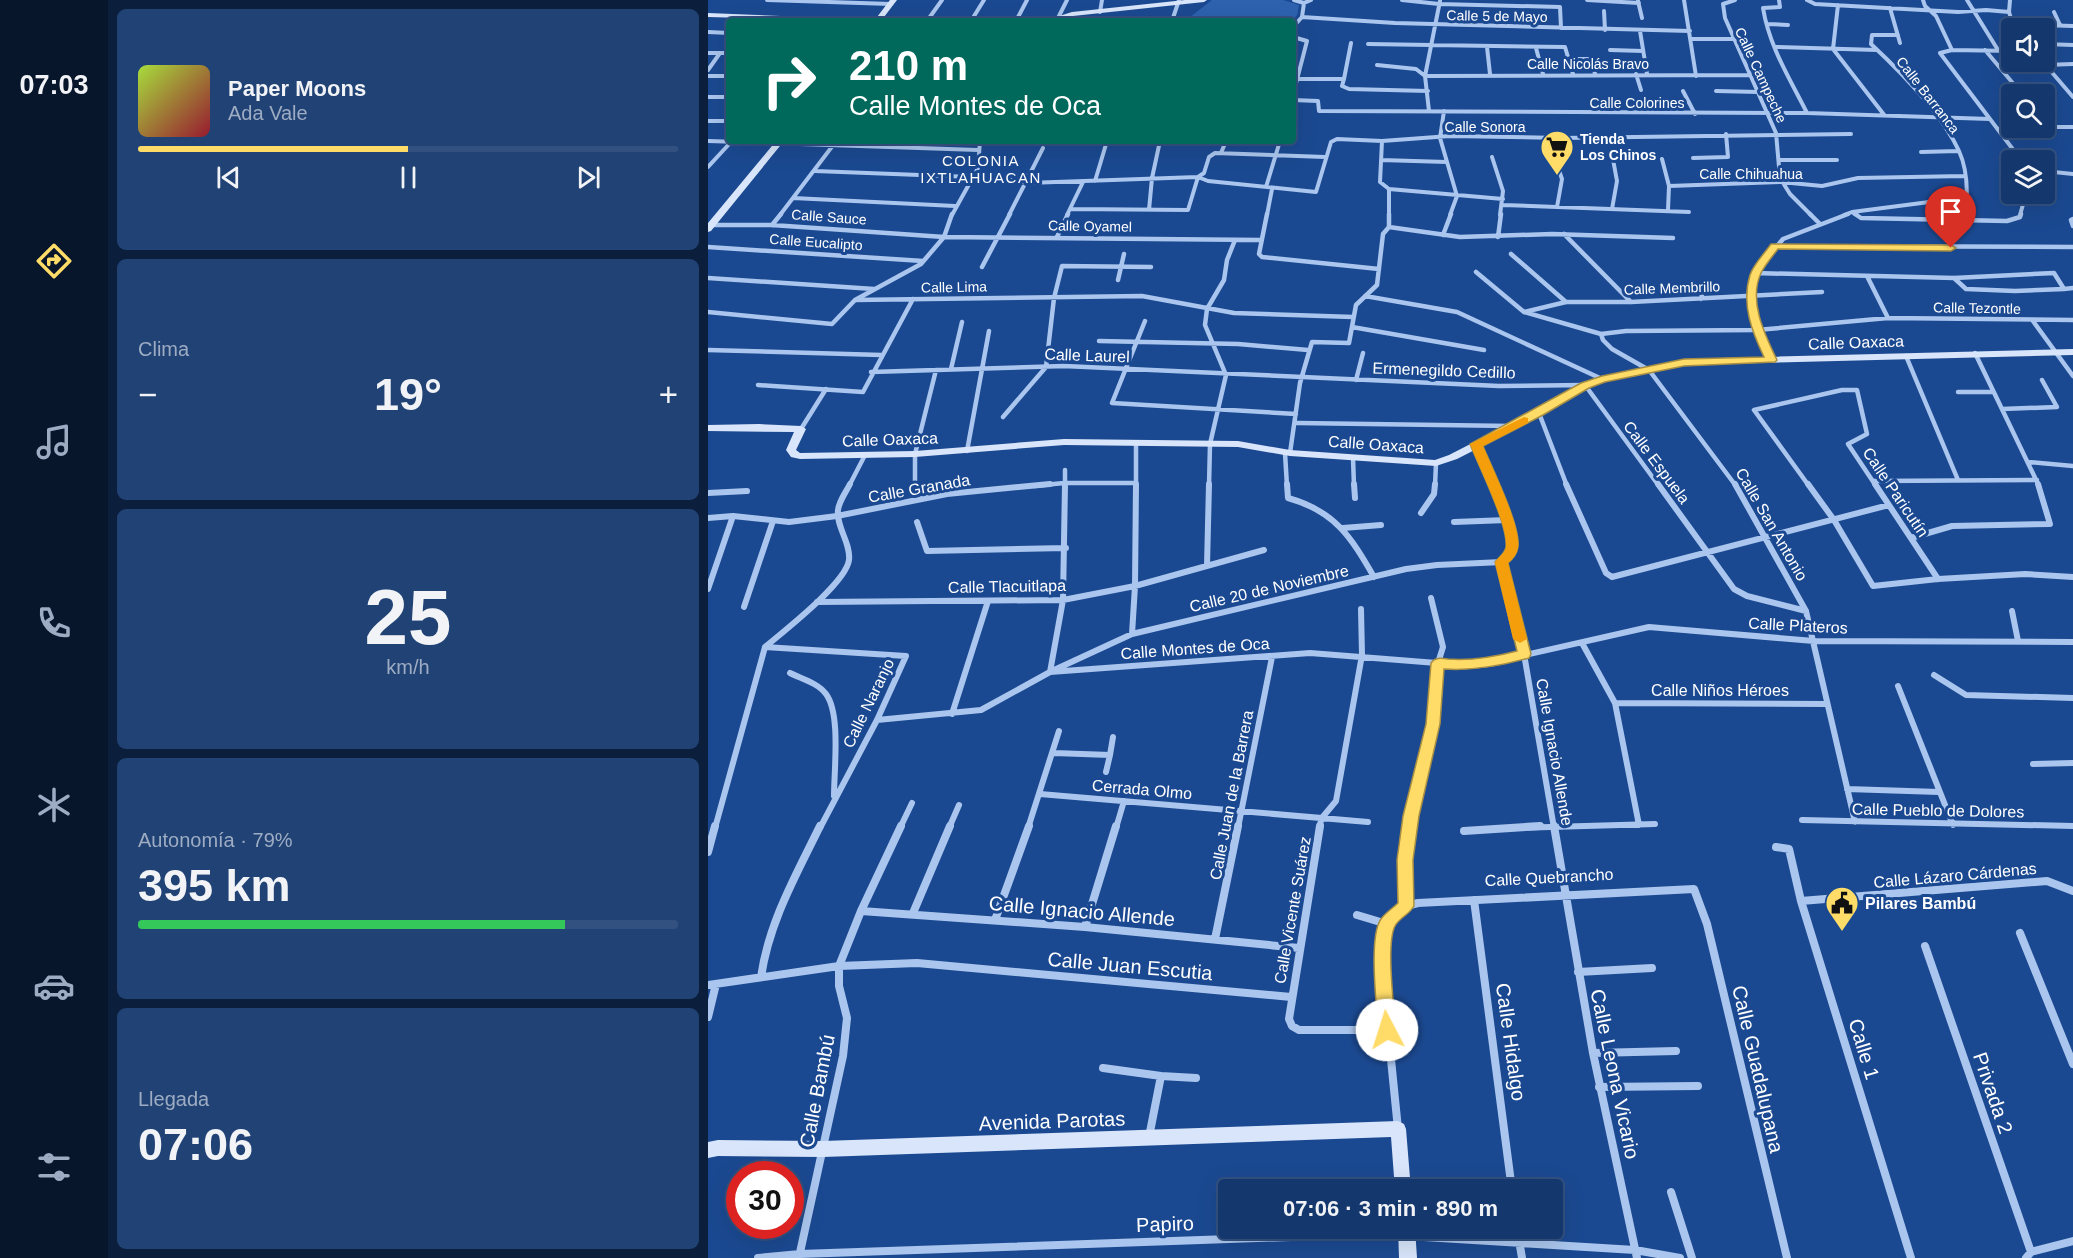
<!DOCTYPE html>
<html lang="es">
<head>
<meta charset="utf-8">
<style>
  :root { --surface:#14376d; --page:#214275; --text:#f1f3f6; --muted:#9dacc2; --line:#335180; --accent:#ffdb68 }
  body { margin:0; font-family:Helvetica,sans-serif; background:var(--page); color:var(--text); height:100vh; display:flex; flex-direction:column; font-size:22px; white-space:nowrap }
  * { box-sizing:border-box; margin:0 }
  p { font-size:20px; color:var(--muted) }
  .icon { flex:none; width:33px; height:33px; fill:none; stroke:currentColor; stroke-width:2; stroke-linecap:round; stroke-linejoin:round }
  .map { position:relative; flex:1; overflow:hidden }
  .panel { display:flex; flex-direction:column; gap:9px; padding:9px; background:#0b1e3c; width:600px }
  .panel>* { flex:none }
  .top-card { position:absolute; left:18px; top:18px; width:570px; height:126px; border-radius:6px; box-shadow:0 6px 24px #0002,0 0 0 2px var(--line); background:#00695c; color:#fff; overflow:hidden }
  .buttons { position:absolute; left:1293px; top:18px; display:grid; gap:12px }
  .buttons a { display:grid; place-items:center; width:54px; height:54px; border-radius:6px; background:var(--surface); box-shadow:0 6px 24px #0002,0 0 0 2px var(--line); font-size:30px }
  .speed { position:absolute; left:18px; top:1161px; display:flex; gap:12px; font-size:30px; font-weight:700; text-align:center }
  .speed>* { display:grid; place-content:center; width:78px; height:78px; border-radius:50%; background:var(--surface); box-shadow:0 6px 24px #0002,0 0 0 2px var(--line); line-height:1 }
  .speed .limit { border:9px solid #d22; background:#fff; color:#111 }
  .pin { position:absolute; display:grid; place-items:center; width:51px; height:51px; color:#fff; margin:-62px -26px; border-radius:50% 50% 50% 0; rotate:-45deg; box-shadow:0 0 6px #0007 }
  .pin .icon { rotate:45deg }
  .me { position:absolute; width:66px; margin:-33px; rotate:355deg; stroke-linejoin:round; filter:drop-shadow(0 0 4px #0008) }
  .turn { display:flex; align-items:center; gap:21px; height:126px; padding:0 24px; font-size:27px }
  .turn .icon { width:78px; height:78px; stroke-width:2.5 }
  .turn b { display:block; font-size:42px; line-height:51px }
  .big { font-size:45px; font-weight:800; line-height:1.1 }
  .panel .card { flex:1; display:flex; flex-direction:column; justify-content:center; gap:9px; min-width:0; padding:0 21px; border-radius:9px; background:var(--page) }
  .panel .dial { align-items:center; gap:0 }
  .dial b { font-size:78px; line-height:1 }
  .song { display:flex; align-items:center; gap:18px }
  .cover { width:72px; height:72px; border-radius:9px; background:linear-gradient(135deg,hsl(80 70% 55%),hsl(350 70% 35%)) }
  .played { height:6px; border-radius:3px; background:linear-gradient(90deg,var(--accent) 50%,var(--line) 50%) }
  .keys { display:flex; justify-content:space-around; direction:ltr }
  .heat { display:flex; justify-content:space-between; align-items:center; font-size:33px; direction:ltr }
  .charge { height:9px; border-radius:4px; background:linear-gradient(90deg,#34c759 79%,var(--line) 0) }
  .trip { position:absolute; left:510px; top:1179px; width:345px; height:60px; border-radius:6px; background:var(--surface); box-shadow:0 6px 24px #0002,0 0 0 2px var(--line); font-weight:800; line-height:60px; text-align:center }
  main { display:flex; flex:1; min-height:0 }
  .tab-bar { display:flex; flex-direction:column; width:108px; justify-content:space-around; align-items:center; background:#08162c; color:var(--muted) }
  .tab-bar .icon { width:42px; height:42px }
  .tab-bar .current { color:var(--accent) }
  .tab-bar b { font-size:27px; color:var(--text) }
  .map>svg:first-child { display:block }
</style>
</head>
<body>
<main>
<nav class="tab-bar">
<b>07:03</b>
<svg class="icon current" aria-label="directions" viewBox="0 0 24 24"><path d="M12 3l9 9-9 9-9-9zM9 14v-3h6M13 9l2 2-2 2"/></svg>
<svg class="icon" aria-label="music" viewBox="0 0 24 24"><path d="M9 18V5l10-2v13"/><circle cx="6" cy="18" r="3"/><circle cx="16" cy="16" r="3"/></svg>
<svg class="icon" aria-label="phone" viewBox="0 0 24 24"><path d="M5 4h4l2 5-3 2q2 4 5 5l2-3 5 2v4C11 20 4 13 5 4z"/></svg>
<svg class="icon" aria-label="climate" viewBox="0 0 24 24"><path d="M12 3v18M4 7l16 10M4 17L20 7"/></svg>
<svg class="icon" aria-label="car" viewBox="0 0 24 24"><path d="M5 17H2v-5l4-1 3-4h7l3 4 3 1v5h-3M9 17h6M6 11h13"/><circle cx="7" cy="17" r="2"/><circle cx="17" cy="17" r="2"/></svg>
<svg class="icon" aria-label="filters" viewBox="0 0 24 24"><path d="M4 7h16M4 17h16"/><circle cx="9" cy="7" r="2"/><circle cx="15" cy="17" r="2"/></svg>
</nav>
<section class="panel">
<div class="card">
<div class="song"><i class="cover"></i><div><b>Paper Moons</b><p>Ada Vale</p></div></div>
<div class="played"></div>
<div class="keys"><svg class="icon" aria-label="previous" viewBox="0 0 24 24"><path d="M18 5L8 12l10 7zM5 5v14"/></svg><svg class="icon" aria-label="pause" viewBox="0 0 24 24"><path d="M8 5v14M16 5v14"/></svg><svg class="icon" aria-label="next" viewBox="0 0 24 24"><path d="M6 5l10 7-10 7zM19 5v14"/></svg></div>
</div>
<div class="card"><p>Clima</p>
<div class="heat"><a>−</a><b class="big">19°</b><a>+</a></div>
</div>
<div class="card dial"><b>25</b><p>km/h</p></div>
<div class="card"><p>Autonomía · 79%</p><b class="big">395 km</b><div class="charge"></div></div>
<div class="card"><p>Llegada</p><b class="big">07:06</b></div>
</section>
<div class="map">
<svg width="1365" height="1258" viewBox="0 0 1365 1258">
  <rect width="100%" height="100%" fill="#1b4991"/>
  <path fill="#2e62af" d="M504 0H575L591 5 589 15 584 21H477Z"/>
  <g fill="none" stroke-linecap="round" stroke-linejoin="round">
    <path stroke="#abc6ee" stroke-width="4" d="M59 0 183 4
      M586 0 596 3 603 0
      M694 0 731 4 852 7 853 28
      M879 0 931 3
      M976 0 988 76
      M1027 0 1015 4 1017 18 1068 133 1072 178 1082 194 1103 215
      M1071 0 1072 7 1055 8C1061 46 1082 79 1099 113
      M1099 0 1107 4 1250 12 1278 10 1301 12
      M1215 0 1217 6 1228 16 1244 50
      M1259 0 1290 50
      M1302 0 1301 12 1306 28
      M930 1 934 18
      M1130 5 1125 49 1177 116
      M1182 8 1192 43
      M896 11 897 30
      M392 12 394 0
      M1346 12 1352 25
      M594 17 687 23 982 31
      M350 18 359 0
      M219 21 234 0
      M263 21 276 0
      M308 21 319 0
      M464 21 471 0
      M1059 24 1080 25
      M1304 24 1365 26
      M585 27 594 17 596 3
      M932 31 939 74
      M0 32 21 33
      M1190 35H1164L1163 44C1193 72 1234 114 1251 151 1260 171 1260 194 1257 215
      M585 37 599 41 585 95
      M983 39H1024
      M660 44 857 47 865 74
      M1336 44 1365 45
      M779 47 782 74
      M1068 47 1169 50
      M828 48 835 74
      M902 50 935 51
      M1277 50 1314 94
      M1304 51 1244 50 1232 53 1313 160
      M0 53H21
      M862 59H884L887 74
      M1335 62 1365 97
      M669 65 708 69 717 76 1042 75
      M1337 65 1365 64
      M0 70 12 53
      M928 74 933 90
      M0 76H21
      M589 79H636L634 86 641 89 720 91
      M636 79 643 43
      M975 91 987 114
      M1008 91 1051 92
      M0 97H21
      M585 100 610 101 611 111 1099 113 1282 119
      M721 111 717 76 732 1
      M736 111 732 138 749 196 742 215
      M0 121H21
      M1336 127H1365
      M1290 129 1330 128
      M0 141 270 150
      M674 141 672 182 681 189 795 199
      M1213 152 1250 151
      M513 153 518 141
      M904 154 909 181 904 209
      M784 157 795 191 792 215
      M985 158 1020 157 1018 134
      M954 159 961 186 960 210
      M673 160 739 162
      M1072 160H1129
      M0 167 23 142
      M107 171 264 177 278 175 319 183 490 177 500 181 608 192 623 142 629 139 674 141 742 136 854 138 1143 134
      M1336 171 1365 174
      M387 181 399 141
      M961 186 1073 182 1114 186 1150 178 1256 176
      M558 187 572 141
      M681 189V215
      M85 198 247 206
      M795 205 981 212
      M849 207 854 179 848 162 854 138
      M363 209 480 210 490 177 496 173 501 157 507 153 617 157
      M441 210 444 178 452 141
      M1144 212 1149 215
      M72 215 126 144
      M244 215 270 168 272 141
      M301 215 335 148
      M359 215 375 182
      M559 215 564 189
      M1136 215 1144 212 1260 197
      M1312 215 1318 194"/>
    <path stroke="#abc6ee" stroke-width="4.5" d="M559 214 551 254 554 257 671 269
      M1102 214 1112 224
      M1147 214 1153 218 1299 221 1312 217 1313 214
      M1365 219 1363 220 1365 226
      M1256 220 1257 214
      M3 225H64L236 237 553 240
      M64 225 73 214
      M681 227 752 237 844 234 965 238
      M856 234 923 302
      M735 235 743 214
      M349 237 360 214
      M790 237 793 214
      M1067 246 1365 247
      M0 247 215 261
      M803 254 858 302
      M274 267 302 214
      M768 272 816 312 893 334 895 340 904 349 941 370 1028 486
      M1047 273 1246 278 1346 273 1356 289 1365 288
      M1159 276 1180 318
      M0 278 166 289
      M1246 278 1258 289 1307 291 1356 289
      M410 280 416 254
      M657 296 749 312 894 379
      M993 299 996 286
      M147 300 434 296 526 313 645 317
      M0 312 124 324 147 300 213 264 236 237 244 214
      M816 312 858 302H923L1114 292
      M437 321 404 403 588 414
      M1325 321 1365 376
      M644 327 776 350
      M893 334 918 331 1049 330 1180 318 1365 320
      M391 341 530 344 600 350
      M0 350 173 355
      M1267 353 1331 486
      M1198 356 1250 480
      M1063 360 1046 312 1047 282 1052 267 1075 239 1140 214
      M243 369 254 322
      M163 372 356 366 791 386 877 385 951 486
      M648 380 655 353
      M50 385 155 392 205 299
      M1250 392H1285
      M1294 409 1349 407 1334 380
      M831 413 859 486
      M295 417 338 367 346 298 354 266 443 267
      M589 423 803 426
      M93 429 118 389
      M768 445 786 486
      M259 451 281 331
      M577 453 579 486
      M582 453 592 383 604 342 641 343 648 305 669 285 675 234 681 227V214
      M645 458 646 486
      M1320 462 1365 466
      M1166 481 1329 480
      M207 482V454L228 370
      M141 486 156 457
      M326 486 356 483H428
      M357 486V470
      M428 486V443
      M501 486 502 444 518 375 497 325 499 309 516 280 519 260 527 240
      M727 486 728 463
      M1101 486 1046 410 1134 390H1149L1159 434 1140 444 1168 486"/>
    <path stroke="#abc6ee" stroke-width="6" d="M579 484 580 498C627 511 643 537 666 577
      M646 484 647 498
      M786 484 801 524 803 552 794 562
      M858 484 898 573 904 577 1181 505
      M950 484 1026 589 1039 596 1098 611
      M1027 484 1098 611 1147 822
      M1100 484 1126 520 1165 586 1230 579
      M1167 484 1230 579
      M0 493 39 491
      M713 513 726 494 727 484
      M0 518 25 516 81 522 129 516 239 494 342 484
      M209 522 219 551 358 548
      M746 522 799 520
      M635 528 673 525
      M1203 538 1244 526 1342 524 1330 484
      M794 562 816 654 846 828
      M499 566 501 484
      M1230 579 1317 574 1365 577
      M0 589 25 516
      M109 602 355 600 427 586 556 550
      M36 607 65 521
      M1304 611 1310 641
      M424 634 427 586 428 484
      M874 643 907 703 931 825
      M57 647C76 631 138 583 141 560 143 543 128 527 130 510 131 501 138 492 142 484
      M57 647 198 656 169 720 112 828
      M346 670 424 634 698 569 729 565 794 562
      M342 672 355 600 357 484
      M82 673C94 679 110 683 118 694 133 714 126 770 126 796
      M1226 675 1258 695 1365 698
      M1190 686 1245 825
      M907 703 1118 704
      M244 714 280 601
      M169 720 273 710 342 672 602 653 754 665 786 662 941 627 1106 641 1365 642
      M346 753 402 755 405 737
      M1325 764 1365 763
      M398 772 402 755
      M1139 789 1231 792
      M332 794 660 822
      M1094 820 1365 826
      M7 828 57 647
      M192 828 204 803
      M241 828 251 805
      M320 828 351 731
      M408 828 416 801
      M530 828 564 657
      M612 828 613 819 628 801 654 655 653 609
      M701 828 725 724 730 663 735 647 723 598
      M809 828 947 824"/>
    <path stroke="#abc6ee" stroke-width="8" d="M612 826 581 1019 584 1026 591 1030H679
      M846 826 885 1053 929 1258
      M756 831 832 826
      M1068 847 1081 849 1093 901 1203 1258
      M0 852 7 826
      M766 900 804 1190
      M1093 901 1339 881 1365 891
      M698 906 697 860 702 826
      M153 911 377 927 591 948
      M205 913 242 826
      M649 915 679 924
      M287 920 321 826
      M377 927 408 826
      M1312 933 1365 1064
      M507 939 530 826
      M1217 946 1323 1252
      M870 972 944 968
      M53 977C61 922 88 875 112 826
      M0 985 131 966 209 963 583 997
      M0 1017 8 984
      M885 1053 968 1051
      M395 1068 453 1076 441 1137
      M453 1076 488 1078
      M891 1087 990 1086
      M690 1129 674 970 679 924 698 906 710 903 986 889 999 924 1079 1258
      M963 1192 984 1258
      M809 1228 814 1258
      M91 1257 135 1056 139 1018 131 986V966L153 911 193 826
      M50 1258 92 1254 667 1234 927 1250 972 1258
      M1318 1258 1323 1252 1365 1241"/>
    <path fill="#d8e5fa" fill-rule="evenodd" d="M182 0H189L173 21H166Z
      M477 0H499L496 2 365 16 352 21H346L348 17 364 12Z
      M0 13 148 19 151 21 0 17Z
      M68 141H76L3 231 0 232V223Z
      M1365 349V355L976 365 897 381 881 387 835 415 749 459 728 466 582 456 530 447 356 445 207 457 92 459 83 457 78 450 86 432 0 431V425L51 424 93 426 98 429 88 450 92 453 207 451 356 439 530 441 582 450 727 460 741 455 827 411 873 383 894 376 976 359Z
      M690 1121 696 1124 698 1129 703 1190H687L683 1137 115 1157 10 1156 0 1158V1142L10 1140 115 1141Z
      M690 1228H707L709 1258H691Z"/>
  </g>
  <path fill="#ffdb68" stroke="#a68e44" stroke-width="1.5" d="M1063 244 1243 245 1248 248 1243 251 1070 249C1064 257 1057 265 1053 273 1040 301 1057 335 1069 360L1067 362 976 366 897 382 881 388 835 415 775 446C784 468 813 526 810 547 809 554 805 559 800 563L823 654 821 658C793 666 766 671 736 669L732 724 711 816 705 860 706 906C702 914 691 918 687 926 678 943 686 1009 688 1030L685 1036 679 1038 673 1036 670 1030C669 1007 660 937 673 919 677 913 685 908 690 903L689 860 695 816 718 724 723 663C727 657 733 658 740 659 764 661 786 657 809 651L787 562C791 557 797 553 798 547 800 524 771 467 762 444L873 383 894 376 976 359 1056 357C1044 332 1033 304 1042 275 1045 265 1056 254 1063 244Z"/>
  <path fill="#f59e0b" d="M816 417 820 418V423L775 446C784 468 813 526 810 547 809 554 805 559 800 563L819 639 812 643 805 639 787 562C791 557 797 553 798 547 800 524 771 467 762 444Z"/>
  <defs>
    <symbol id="supermarket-pin" viewBox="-11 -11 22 30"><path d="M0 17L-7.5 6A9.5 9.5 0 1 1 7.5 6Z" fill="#ffdb68" stroke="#1b4991"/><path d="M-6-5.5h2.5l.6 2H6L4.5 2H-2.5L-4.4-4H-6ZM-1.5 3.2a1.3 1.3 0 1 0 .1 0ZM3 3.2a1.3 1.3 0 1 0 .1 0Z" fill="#111"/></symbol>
    <symbol id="civic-pin" viewBox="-11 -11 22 30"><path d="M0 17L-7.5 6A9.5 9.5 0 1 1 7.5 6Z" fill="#ffdb68" stroke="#1b4991"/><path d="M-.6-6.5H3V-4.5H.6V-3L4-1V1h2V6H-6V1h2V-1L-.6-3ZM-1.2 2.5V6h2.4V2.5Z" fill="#111"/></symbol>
  </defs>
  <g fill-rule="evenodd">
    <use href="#supermarket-pin" x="830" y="128" width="38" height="52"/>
    <use href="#civic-pin" x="1115" y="884" width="38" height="52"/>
  </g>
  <g text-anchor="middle" stroke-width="6" stroke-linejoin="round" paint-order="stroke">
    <g font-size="14" fill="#fff" stroke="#1b4991">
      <text transform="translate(789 16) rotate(1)" y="5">Calle 5 de Mayo</text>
      <text x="880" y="69">Calle Nicolás Bravo</text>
      <text transform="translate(1053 75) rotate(65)" y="5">Calle Campeche</text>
      <text transform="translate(1220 95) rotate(52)" y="5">Calle Barranca</text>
      <text x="929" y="108">Calle Colorines</text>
      <text x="777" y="132">Calle Sonora</text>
      <text x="1043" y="179">Calle Chihuahua</text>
      <text transform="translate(121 217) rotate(4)" y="5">Calle Sauce</text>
      <text transform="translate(382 226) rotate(1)" y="5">Calle Oyamel</text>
      <text transform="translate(108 242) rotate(4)" y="5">Calle Eucalipto</text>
      <text transform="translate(246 287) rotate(-1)" y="5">Calle Lima</text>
      <text transform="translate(964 288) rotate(-2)" y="5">Calle Membrillo</text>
      <text transform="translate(1269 308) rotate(1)" y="5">Calle Tezontle</text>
    </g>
    <g font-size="14" font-weight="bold" fill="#fff" stroke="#1b4991" text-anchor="start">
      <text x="872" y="144">Tienda<tspan x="872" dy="16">Los Chinos</tspan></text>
    </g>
    <g font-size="15" letter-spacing="1.5" fill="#fff" stroke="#1b4991">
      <text x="273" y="166">COLONIA<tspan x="273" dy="17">IXTLAHUACAN</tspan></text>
    </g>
    <g font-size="16" fill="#fff" stroke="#1b4991">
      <text transform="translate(1148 342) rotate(-2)" y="6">Calle Oaxaca</text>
      <text transform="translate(379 355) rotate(2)" y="6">Calle Laurel</text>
      <text transform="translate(736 370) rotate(2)" y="6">Ermenegildo Cedillo</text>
      <text transform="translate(182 439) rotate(-2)" y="6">Calle Oaxaca</text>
      <text transform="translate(668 444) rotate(4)" y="6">Calle Oaxaca</text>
      <text transform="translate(949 462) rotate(53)" y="6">Calle Espuela</text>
      <text transform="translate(211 488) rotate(-10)" y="6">Calle Granada</text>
      <text transform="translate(1188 492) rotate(56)" y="6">Calle Paricutín</text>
      <text transform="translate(1064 524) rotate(60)" y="6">Calle San Antonio</text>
      <text transform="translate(299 586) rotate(-1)" y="6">Calle Tlacuitlapa</text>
      <text transform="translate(561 588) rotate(-13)" y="6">Calle 20 de Noviembre</text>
      <text transform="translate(1090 625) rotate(3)" y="6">Calle Plateros</text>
      <text transform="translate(487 648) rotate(-4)" y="6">Calle Montes de Oca</text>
      <text x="1012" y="696">Calle Niños Héroes</text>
      <text transform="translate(160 703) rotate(-64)" y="6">Calle Naranjo</text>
      <text transform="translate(847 752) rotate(80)" y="6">Calle Ignacio Allende</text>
      <text transform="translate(434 789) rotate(5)" y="6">Cerrada Olmo</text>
      <text transform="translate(523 795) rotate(-79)" y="6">Calle Juan de la Barrera</text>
      <text transform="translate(1230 810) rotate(1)" y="6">Calle Pueblo de Dolores</text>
      <text transform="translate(1247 875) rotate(-5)" y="6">Calle Lázaro Cárdenas</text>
      <text transform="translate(841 877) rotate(-3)" y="6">Calle Quebrancho</text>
      <text transform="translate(584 910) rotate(-80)" y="6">Calle Vicente Suárez</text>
    </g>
    <g font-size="16" font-weight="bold" fill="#fff" stroke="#1b4991" text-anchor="start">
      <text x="1157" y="909">Pilares Bambú</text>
    </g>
    <g font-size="20" fill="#fff" stroke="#1b4991">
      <text transform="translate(374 911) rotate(5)" y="7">Calle Ignacio Allende</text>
      <text transform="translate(422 966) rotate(5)" y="7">Calle Juan Escutia</text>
      <text transform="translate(803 1042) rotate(82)" y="7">Calle Hidalgo</text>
      <text transform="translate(1156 1049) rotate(73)" y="7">Calle 1</text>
      <text transform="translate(1050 1069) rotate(77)" y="7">Calle Guadalupana</text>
      <text transform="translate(907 1074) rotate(78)" y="7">Calle Leona Vicario</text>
      <text transform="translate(109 1091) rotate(-79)" y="7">Calle Bambú</text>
      <text transform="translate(1285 1093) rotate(71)" y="7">Privada 2</text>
      <text transform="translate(344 1121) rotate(-2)" y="7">Avenida Parotas</text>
      <text transform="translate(457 1224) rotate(-2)" y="7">Papiro</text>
    </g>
  </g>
</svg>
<div class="buttons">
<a><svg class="icon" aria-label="sound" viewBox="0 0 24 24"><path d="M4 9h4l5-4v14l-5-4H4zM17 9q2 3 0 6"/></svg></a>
<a><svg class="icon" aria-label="search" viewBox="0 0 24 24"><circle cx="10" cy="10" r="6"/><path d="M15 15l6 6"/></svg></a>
<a><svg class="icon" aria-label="layers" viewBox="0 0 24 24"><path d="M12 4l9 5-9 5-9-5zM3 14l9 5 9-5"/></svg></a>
</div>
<div class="speed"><div class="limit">30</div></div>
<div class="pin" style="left:1243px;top:248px;background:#d93025"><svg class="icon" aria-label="arrive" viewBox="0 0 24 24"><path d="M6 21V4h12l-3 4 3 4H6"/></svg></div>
<svg class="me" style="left:679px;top:1030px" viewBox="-20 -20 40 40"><circle r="19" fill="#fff"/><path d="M0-13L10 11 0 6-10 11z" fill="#ffdb68"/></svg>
<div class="trip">07:06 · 3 min · 890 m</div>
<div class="top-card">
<div class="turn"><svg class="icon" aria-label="right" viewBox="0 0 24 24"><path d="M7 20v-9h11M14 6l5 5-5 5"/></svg><div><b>210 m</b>Calle Montes de Oca</div></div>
</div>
</div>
</main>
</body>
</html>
